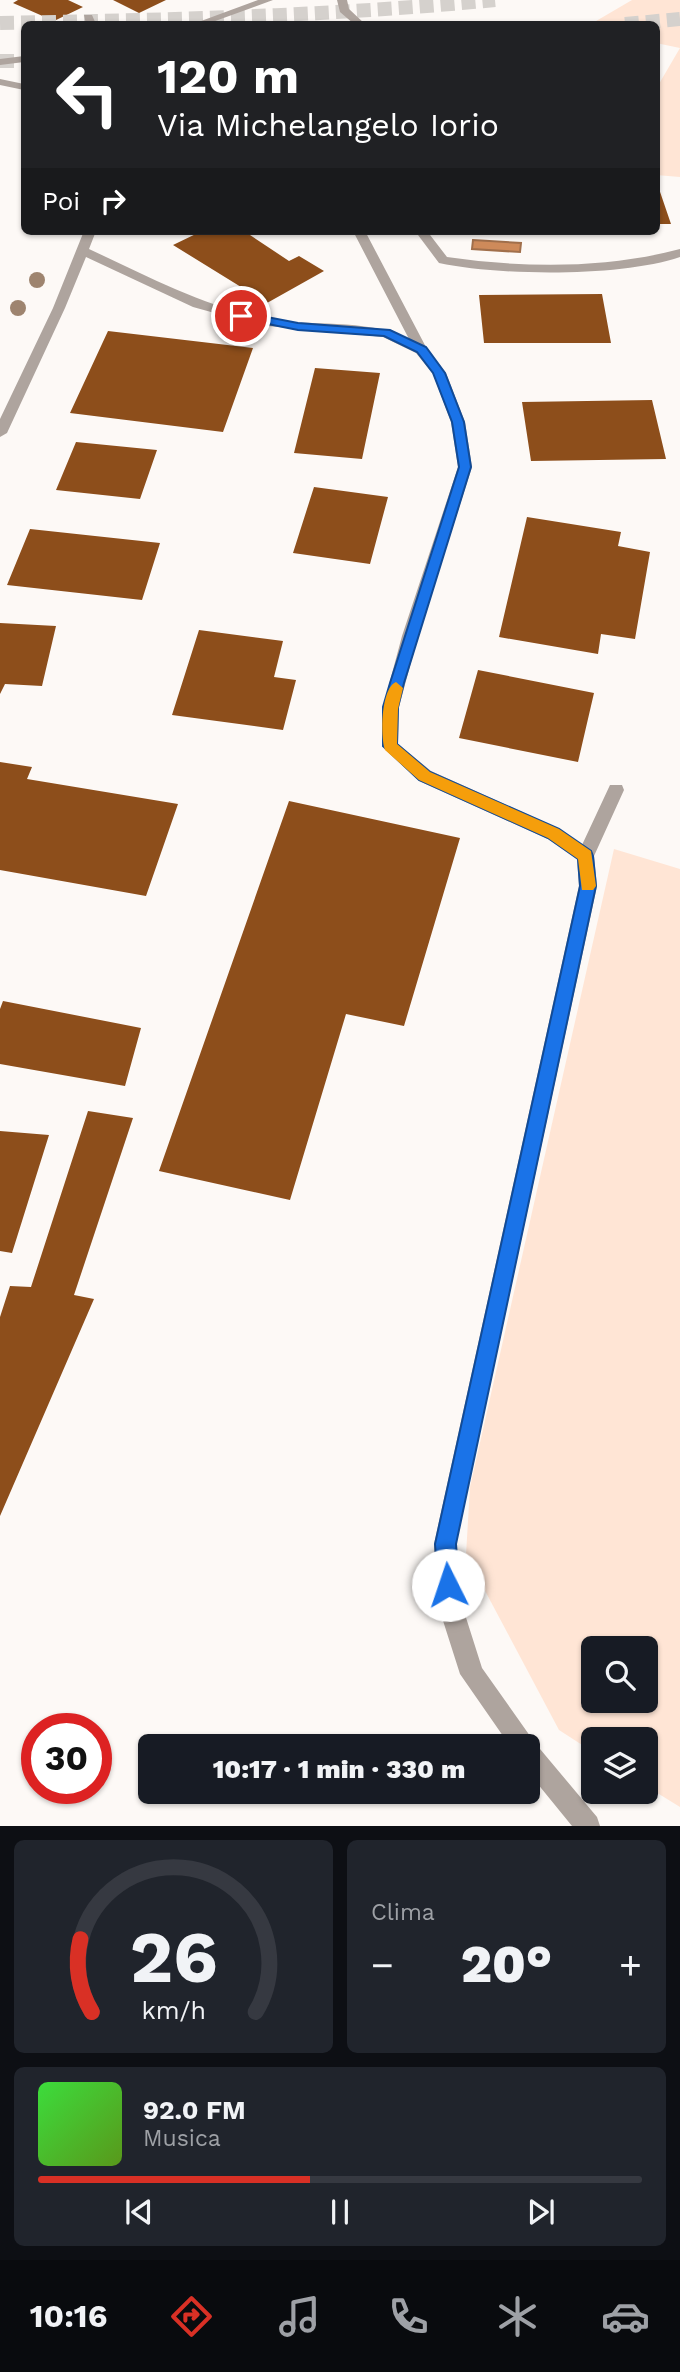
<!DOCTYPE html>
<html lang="it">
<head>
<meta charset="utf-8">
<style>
  :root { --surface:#171b24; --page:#20242c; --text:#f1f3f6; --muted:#9ea1a6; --line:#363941; --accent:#d93025 }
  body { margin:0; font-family:"Work Sans",sans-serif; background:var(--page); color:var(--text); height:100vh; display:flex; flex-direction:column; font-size:26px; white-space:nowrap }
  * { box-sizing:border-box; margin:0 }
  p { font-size:23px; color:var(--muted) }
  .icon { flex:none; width:38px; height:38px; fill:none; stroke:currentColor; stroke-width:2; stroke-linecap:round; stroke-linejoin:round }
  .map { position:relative; height:1826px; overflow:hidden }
  .side { display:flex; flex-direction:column; gap:14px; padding:14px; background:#0d0f14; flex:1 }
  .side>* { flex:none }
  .banner { position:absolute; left:21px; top:21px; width:639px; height:214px; border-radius:10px; box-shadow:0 2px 5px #0004; background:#202124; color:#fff; overflow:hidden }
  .tools { position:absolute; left:581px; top:1636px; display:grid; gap:14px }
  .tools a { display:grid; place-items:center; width:77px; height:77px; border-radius:10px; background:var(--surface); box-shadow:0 2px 5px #0004; font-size:35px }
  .speed { position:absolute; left:21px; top:1713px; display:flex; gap:14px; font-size:35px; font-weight:700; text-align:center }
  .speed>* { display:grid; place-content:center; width:91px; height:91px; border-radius:50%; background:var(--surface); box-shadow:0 2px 5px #0004; line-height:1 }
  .speed .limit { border:10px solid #d22; background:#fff; color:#111 }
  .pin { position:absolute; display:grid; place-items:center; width:60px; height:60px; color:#fff; margin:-30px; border:4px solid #fff; border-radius:50%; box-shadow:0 2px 7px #0007 }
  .me { position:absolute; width:77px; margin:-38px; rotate:356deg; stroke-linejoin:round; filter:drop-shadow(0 0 5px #0008) }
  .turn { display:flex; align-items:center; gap:24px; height:147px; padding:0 21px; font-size:32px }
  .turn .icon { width:91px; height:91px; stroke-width:2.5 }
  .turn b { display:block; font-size:49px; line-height:60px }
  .then { display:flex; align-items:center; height:66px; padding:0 21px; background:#0003; gap:14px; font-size:26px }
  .big { font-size:52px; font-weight:800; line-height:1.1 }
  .side .card { flex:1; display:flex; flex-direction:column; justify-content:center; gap:10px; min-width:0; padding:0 24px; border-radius:10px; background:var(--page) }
  .side .dial { align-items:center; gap:0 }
  .dial svg { height:182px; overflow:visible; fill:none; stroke:var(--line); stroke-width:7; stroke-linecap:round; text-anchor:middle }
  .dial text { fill:var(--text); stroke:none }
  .song { display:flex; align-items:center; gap:21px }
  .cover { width:84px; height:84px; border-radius:10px; background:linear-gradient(135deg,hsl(120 70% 55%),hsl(90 70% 35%)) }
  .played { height:7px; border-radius:4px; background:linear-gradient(90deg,var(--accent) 45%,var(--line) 45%) }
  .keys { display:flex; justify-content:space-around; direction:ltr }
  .heat { display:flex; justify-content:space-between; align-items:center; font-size:38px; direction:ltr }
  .side .tiles { flex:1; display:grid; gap:14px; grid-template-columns:1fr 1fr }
  .card:last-child { grid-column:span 2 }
  .trip { position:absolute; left:138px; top:1734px; width:402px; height:70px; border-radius:10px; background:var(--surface); box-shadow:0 2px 5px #0004; font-weight:800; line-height:70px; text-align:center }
  .menu { display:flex; height:112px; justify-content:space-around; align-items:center; background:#090b0e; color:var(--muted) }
  .menu .icon { width:49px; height:49px }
  .menu .current { color:var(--accent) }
  .menu b { font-size:32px; color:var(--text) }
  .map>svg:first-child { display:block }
</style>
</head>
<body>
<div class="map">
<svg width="680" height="1826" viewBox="0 0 680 1826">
  <rect width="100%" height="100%" fill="#fdf9f6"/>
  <path fill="#ffe5d5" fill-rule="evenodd" d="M632 0H680V48L656 43V24H591Z
    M680 48V177L656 175V89Z
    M614 849 680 869V1807L646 1786V1740H593V1752L559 1730 466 1555 470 1487ZM593 1648H646V1701H593Z"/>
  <path fill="#ce8a5a" stroke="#a16f4b" stroke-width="2" d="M473 240 521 243 520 252 472 249Z"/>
  <path fill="#8d4e1b" d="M18 0H68L83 7 54 21 13 3Z
    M113 0H166L139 13Z
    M656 183H657L671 224H656Z
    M202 231H244L289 261 299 256 324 271 267 303 173 245Z
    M602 294 611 343H484L479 295Z
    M108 331 253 348 223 432 70 413Z
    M315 368 380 373 362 459 294 453Z
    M652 400 666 459 531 461 522 402Z
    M76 442 157 450 140 499 56 490Z
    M314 487 388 497 370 564 293 553Z
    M527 517 621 532 618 546 650 552 635 639 601 634 598 654 499 637Z
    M30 529 160 543 142 600 7 585Z
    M0 623 56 626 42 686 5 684 0 694Z
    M199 630 283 641 274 677 296 680 283 730 172 715Z
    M478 670 594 693 578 762 459 738Z
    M0 762 32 767 27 779 178 804 146 896 0 870Z
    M289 801 460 838 404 1026 346 1014 290 1200 159 1171Z
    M3 1001 141 1028 125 1086 0 1064V1009Z
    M88 1111 133 1118 74 1295 94 1299 0 1516V1317L10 1286 31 1287Z
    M0 1131 49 1135 12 1253 0 1251Z"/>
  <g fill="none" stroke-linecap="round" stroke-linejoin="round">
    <path stroke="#d5d1cd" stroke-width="14" stroke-dasharray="14 7" stroke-linecap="butt" d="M0 23C166 20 330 16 495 0
      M625 24 680 19
      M0 61H24"/>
    <path fill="#aea49e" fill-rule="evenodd" d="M258 0H273L207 24H193Z
      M337 0H347L349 9 365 24H354L340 12Z
      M84 15H92L96 24H86Z
      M24 56V62L0 65V59Z
      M0 79 24 84V90L0 85Z
      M84 231H96L89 249C145 275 201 305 262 318 310 328 364 317 409 339L353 231H365L427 349 446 373 465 422 472 467 418 636 399 707 398 744 431 771 560 829 582 845 610 785H622L624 790 594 856 597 886 456 1544 462 1605 482 1668 535 1743 597 1817 600 1826H572L528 1772V1746H510L460 1674 438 1605 434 1544 579 886 577 859 548 839 419 781 382 746 383 707 402 636 458 467 451 422 433 374 416 353 383 337 258 325 193 307 86 257 65 308 7 433 0 437V419L53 308Z
      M415 231H427L447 257C524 268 605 269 680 249V257C622 277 499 276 439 263Z"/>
  </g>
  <g fill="#9e846f">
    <circle cx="37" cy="280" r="8"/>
    <circle cx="18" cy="308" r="8"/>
  </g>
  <path fill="#1a73e8" stroke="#114b97" stroke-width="2" d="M241 312 298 323 390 330 426 347 445 373 464 422 471 467 404 683 398 707 397 744 430 772 559 829 591 851 593 856 596 886 456 1544 459 1585 456 1592 448 1595 441 1592 438 1585 435 1544 580 886 578 859 548 838 419 780 383 746V707L390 683 459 467 452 422 433 373 417 352 384 336 298 330 237 318V313Z"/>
  <path fill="#f59e0b" d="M396 682 403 688 398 709 397 744 430 772 559 829 591 851 596 886 593 890H582L578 859 548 838 419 780 385 750C380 736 381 688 396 682Z"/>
</svg>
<div class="tools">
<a><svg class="icon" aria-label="search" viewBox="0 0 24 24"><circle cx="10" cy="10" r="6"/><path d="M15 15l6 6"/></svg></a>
<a><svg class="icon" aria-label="layers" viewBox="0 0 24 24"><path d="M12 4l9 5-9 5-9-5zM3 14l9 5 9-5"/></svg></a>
</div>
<div class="speed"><div class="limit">30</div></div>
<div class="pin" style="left:241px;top:316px;background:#d93025"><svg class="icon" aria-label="arrive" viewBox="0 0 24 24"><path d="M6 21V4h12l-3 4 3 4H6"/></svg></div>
<svg class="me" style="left:448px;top:1585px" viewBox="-20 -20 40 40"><circle r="19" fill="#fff"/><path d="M0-13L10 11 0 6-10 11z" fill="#1a73e8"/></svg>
<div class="trip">10:17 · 1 min · 330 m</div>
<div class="banner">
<div class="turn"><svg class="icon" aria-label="left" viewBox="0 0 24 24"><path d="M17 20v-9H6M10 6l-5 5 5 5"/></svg><div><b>120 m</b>Via Michelangelo Iorio</div></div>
<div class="then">Poi<svg class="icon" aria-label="right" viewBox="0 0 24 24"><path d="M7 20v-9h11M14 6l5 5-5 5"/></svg></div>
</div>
</div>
<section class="side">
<div class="tiles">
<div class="card dial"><svg viewBox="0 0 100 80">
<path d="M14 69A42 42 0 1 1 86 69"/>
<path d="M14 69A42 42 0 0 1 9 37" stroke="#d93025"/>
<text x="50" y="56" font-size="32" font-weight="700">26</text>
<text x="50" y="72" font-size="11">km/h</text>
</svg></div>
<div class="card"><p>Clima</p>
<div class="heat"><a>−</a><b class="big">20°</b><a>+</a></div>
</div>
<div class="card">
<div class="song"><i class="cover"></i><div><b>92.0 FM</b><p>Musica</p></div></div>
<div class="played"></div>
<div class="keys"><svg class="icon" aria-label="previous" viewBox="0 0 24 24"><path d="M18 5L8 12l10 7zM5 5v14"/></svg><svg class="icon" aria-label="pause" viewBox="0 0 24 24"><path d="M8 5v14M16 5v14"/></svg><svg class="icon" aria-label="next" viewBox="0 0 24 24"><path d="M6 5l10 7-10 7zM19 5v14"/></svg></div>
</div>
</div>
</section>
<nav class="menu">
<b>10:16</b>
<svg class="icon current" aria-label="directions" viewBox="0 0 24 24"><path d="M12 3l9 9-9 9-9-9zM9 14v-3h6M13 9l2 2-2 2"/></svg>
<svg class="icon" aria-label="music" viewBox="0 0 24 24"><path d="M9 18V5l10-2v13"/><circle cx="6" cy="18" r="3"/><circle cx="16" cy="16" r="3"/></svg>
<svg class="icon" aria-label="phone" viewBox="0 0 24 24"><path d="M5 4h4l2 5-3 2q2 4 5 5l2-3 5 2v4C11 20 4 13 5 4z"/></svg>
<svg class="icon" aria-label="climate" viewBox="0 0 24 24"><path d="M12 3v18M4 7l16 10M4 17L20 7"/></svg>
<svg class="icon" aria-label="car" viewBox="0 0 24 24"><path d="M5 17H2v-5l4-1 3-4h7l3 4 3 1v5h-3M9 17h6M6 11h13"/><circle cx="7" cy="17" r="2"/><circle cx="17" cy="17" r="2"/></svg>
</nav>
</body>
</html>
